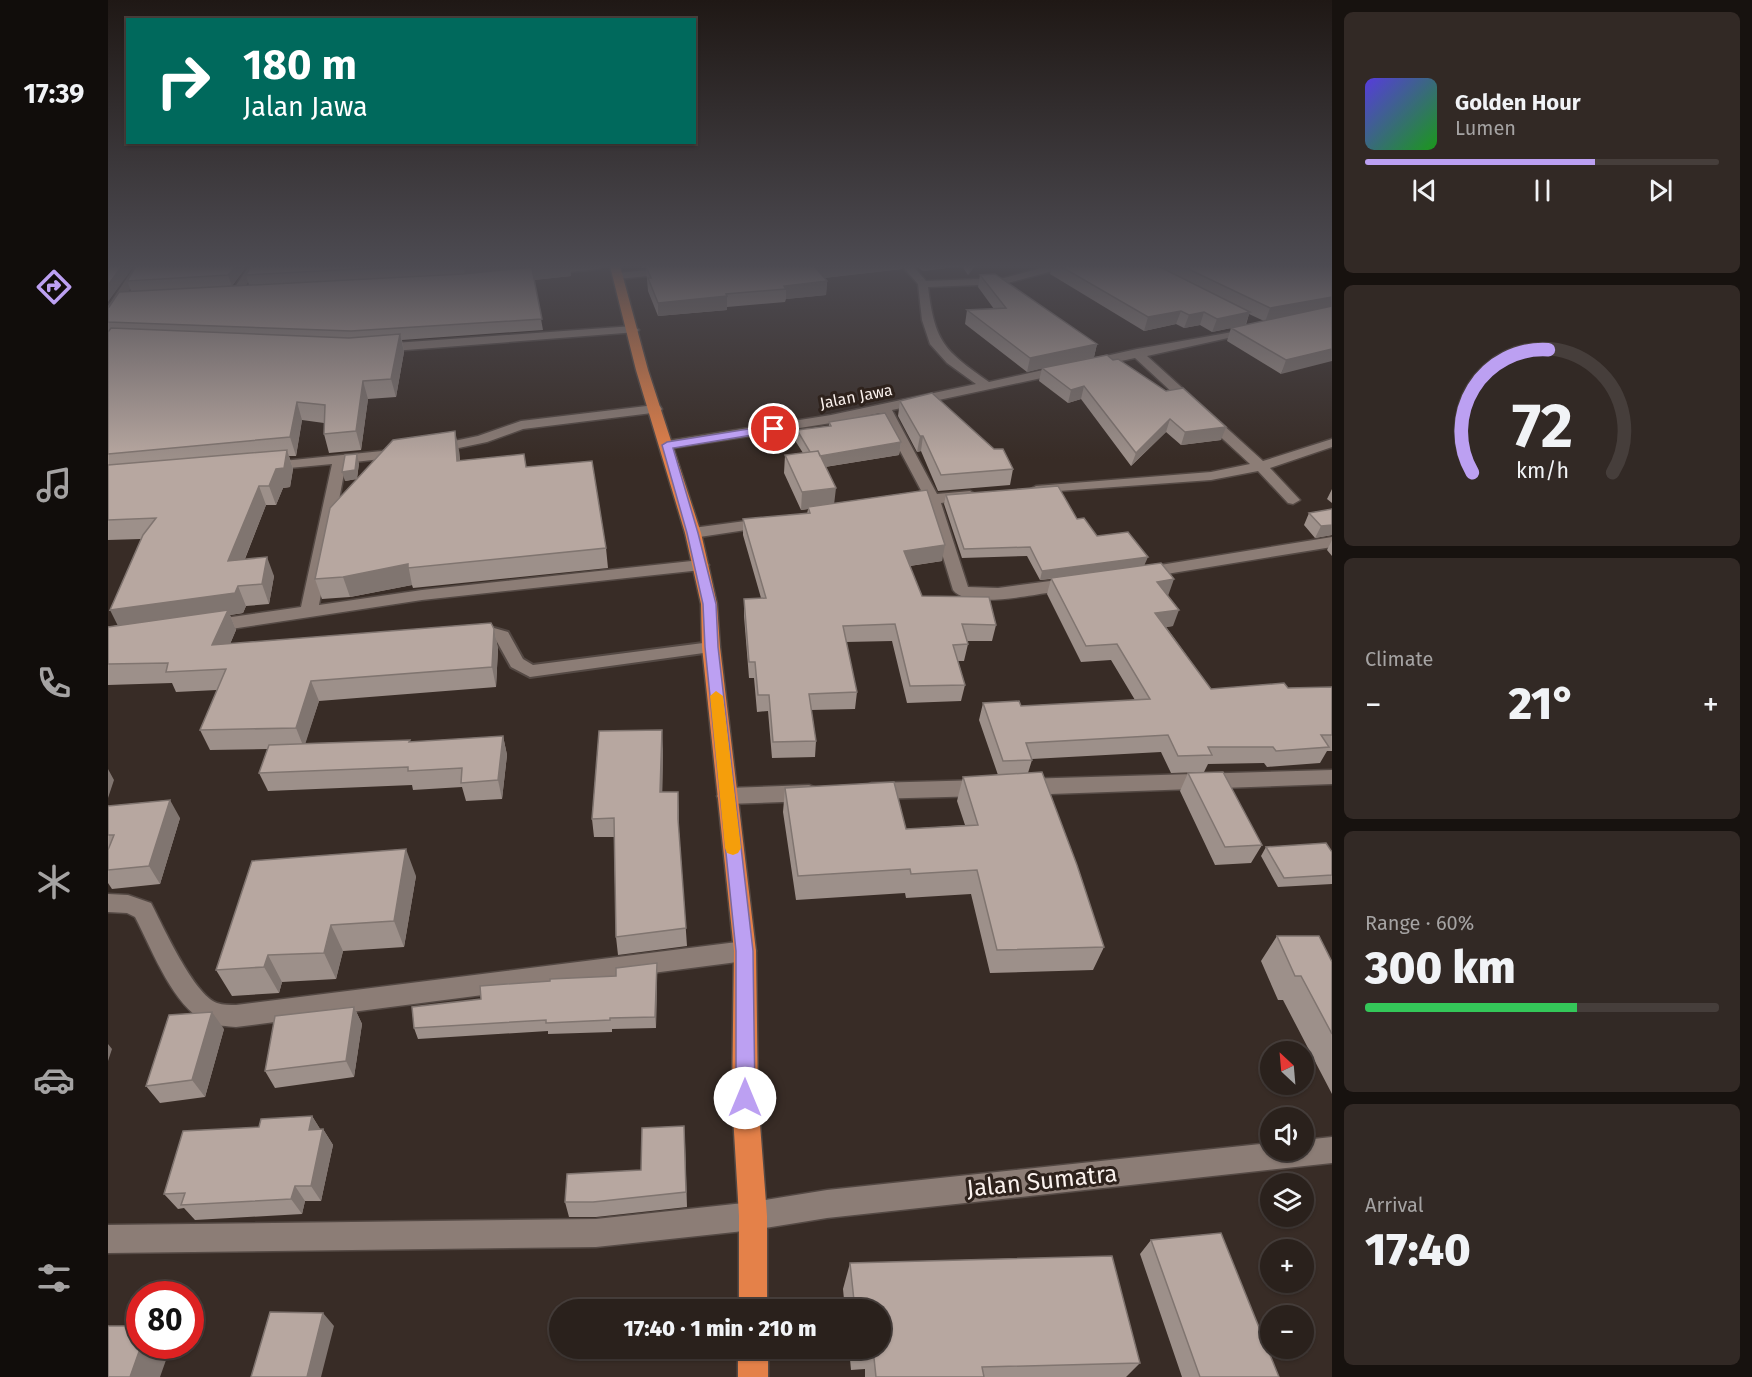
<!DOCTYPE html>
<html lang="en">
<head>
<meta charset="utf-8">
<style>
  :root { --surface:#2a211c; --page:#322925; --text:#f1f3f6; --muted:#a5a3a3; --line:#463e3b; --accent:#bca0f2 }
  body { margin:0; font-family:"Fira Sans",sans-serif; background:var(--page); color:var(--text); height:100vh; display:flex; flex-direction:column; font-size:22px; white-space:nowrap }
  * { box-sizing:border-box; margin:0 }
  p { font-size:20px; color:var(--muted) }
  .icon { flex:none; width:33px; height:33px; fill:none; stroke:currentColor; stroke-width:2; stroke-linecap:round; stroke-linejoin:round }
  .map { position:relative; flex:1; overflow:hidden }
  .details { display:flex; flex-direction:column; gap:12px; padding:12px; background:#17120f; width:420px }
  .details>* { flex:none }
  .hud { position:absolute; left:18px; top:18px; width:570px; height:126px; border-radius:0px; box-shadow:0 2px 4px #0004,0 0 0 2px var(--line); background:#00695c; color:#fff; overflow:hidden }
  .needle { width:39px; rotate:334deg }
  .fabs { position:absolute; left:1152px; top:1041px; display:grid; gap:12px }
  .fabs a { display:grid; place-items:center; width:54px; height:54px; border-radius:50%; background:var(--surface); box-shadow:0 2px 4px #0004,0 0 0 2px var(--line); font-size:30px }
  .speed { position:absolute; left:18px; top:1281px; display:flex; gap:12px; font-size:30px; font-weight:700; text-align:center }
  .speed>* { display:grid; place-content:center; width:78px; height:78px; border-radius:50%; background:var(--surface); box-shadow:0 2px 4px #0004,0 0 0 2px var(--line); line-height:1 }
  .speed .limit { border:9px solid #d22; background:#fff; color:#111 }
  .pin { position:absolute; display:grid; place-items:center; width:51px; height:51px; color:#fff; margin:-26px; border:3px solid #fff; border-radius:50%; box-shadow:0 2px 6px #0007 }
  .me { position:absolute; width:66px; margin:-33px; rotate:0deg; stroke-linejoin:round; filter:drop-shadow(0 0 4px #0008) }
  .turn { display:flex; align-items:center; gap:21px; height:126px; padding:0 18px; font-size:27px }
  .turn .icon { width:78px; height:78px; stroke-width:2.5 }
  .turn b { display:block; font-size:42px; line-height:51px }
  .big { font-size:45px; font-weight:800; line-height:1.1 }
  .details .widget { flex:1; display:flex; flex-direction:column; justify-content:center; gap:9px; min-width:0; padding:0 21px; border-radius:9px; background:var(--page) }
  .details .dial { align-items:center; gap:0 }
  .dial svg { height:156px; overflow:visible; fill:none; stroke:var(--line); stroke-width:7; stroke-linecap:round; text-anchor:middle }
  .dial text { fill:var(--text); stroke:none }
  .song { display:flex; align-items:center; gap:18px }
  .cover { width:72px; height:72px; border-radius:9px; background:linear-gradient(135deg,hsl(250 70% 55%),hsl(120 70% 35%)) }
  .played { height:6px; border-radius:3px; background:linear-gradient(90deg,var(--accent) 65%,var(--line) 65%) }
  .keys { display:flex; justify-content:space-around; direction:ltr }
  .heat { display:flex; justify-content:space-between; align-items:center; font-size:33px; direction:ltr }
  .charge { height:9px; border-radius:4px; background:linear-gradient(90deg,#34c759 60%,var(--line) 0) }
  .trip { position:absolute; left:441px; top:1299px; width:342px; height:60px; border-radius:30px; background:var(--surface); box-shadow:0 2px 4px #0004,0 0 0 2px var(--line); font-weight:800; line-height:60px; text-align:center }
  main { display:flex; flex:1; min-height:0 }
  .tabs { display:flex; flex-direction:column; width:108px; justify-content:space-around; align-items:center; background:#110d0b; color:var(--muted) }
  .tabs .icon { width:42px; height:42px }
  .tabs .on { color:var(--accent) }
  .tabs b { font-size:27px; color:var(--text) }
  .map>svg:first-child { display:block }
</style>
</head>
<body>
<main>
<nav class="tabs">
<b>17:39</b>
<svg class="icon on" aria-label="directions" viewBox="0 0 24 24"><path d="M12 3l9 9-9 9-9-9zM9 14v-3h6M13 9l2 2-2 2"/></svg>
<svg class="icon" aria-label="music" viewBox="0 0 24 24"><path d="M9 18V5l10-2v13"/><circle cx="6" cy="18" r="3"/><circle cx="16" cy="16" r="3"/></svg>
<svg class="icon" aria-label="phone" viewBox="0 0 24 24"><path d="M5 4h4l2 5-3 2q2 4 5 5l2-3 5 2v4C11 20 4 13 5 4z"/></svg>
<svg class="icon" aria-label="climate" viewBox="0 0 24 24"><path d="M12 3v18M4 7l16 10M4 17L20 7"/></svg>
<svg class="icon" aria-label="car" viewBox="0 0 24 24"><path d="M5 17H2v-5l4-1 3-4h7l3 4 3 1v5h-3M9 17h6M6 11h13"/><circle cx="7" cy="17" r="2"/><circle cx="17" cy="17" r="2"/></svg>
<svg class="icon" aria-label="filters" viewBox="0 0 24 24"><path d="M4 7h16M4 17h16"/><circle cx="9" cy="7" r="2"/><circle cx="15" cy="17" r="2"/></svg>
</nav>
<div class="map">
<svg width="1224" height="1377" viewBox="0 0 1224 1377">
  <rect width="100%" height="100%" fill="#382c26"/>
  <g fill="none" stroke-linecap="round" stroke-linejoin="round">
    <defs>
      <path id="service" d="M379 626 400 632 415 659 425 665 603 642 609 643 611 647 609 651 603 652 422 677 403 667 388 640 378 636 367 638 359 633 361 629Z"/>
      <path id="minor" d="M141 266H151L133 293H125L124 291Z
        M461 266H495L490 269 440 274 435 271 440 268Z
        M580 266H614L609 269 510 279 505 276 510 273Z
        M794 266H805L818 281 896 278 941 266H957L956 268 896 284 820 287C827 343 836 350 881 382L1029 349 1147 328V332L1039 356 1155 461 1224 439V447L1162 468 1192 500 1185 504 1180 503 1150 471 1103 480 923 493 921 490 928 486 1103 472 1142 464 1027 358 784 410 829 494 862 491 869 495 862 499 833 503 860 587 890 588 965 578 973 583 965 588C941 592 860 611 845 590L819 504 800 506 793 502 795 499 816 496 772 413 723 423 559 449 554 448 552 445 554 442 559 441 723 415 868 384 839 363 822 344 814 320 810 284Z
        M525 326 531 330 529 332 272 352 266 348 272 344Z
        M547 405 552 406 554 409 552 412 415 429 379 442 327 453 320 449 322 446 370 436 413 421Z
        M294 449 301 453 299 456 238 463 211 605 314 590 593 560 601 565 593 570 314 600 103 632 97 630 95 626 97 622 103 620 193 607 224 464 160 470 155 469 153 466 155 463Z
        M660 518 665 520 668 523 665 526 585 538 577 533 585 528Z
        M1224 537V547L1034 578 1026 573 1034 568Z
        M1224 770V784L914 795 907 792 904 787 907 782 914 779Z
        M875 780 882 783 885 788 882 793 875 796 764 799 757 796 754 791 757 786 764 783Z
        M701 785 708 788 711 793 708 798 701 801 619 804 612 801 609 796 612 791 619 788Z
        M0 894 20 895 43 903C55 926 86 995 109 1003 115 1005 122 1005 128 1005L637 941 645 944 648 951 645 958 637 961 128 1027C119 1026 109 1026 100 1023 65 1008 44 949 27 917L19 913 0 912Z
        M1224 1137V1163L719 1218 645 1230 488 1247 0 1253V1225L488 1219 645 1202 719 1190 1162 1143V1150H1196V1140Z"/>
      <path id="tertiary" d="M27 266H37L4 317 0 318V306Z"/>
      <path id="trunk" d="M502 266H512L540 370 593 533 609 604 612 647 648 951 650 1098 659 1216V1310H631V1216L624 1098 626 951 594 647 593 604 577 533 528 370Z
        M630 1348H660V1377H630Z"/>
    </defs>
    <use href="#service" stroke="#544944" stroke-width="4"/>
    <use href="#minor" stroke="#544944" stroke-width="3"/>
    <use href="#tertiary" stroke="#544944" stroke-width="3"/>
    <use href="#trunk" stroke="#544944" stroke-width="3"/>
    <use href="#service" fill="#8c7d76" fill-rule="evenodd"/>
    <use href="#minor" fill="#8c7d76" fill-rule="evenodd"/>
    <use href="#tertiary" fill="#8c7d76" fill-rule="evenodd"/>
    <use href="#trunk" fill="#e48149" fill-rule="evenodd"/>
  </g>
  <path fill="#9d908a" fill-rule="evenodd" d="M139 266 124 286 141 285 138 275 143 266H462L463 276 426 280 435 330 294 340 296 352 288 397 260 399 253 450 221 453 216 434V423L194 420 188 456H181L185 469 182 487 175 488 168 505H158L137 559 166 576 161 604 138 606 135 613 122 615 128 630 122 644 386 629 390 649 388 687 211 701 197 743 302 742 395 736 399 755 394 799 358 801 354 787 305 790 304 785 160 791 151 773 160 749 102 750 92 730 109 690 68 692 64 683 0 685V627L10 625 33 539 0 540V308L23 291 19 281Z
    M533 266H794V269L716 278 719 281 718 295 678 299 677 302 619 307V310L550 316 540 291 538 268H534Z
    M808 266H867L860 275 854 266 815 271Z
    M944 266H1224L1173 374 1119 341 1123 328 1104 332 1092 325 1076 328 1068 324 1036 331 942 274ZM1141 314 1156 321 1138 325Z
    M872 275 989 344 986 357 1005 360 1113 440 1073 445 1058 432 1023 466 973 399 960 403 931 381 934 368 919 372 857 324 859 310 886 309 870 287Z
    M792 401 905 469 902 485 830 491 813 451 809 452 790 416Z
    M721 422 793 442 791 455 717 467 726 503 834 561 802 566 814 596 888 625 884 641H859L860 644 856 661H850L857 685 853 701 799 703 784 641 738 642 749 692 747 709 703 710 708 741 707 757 664 758 660 711 649 712 646 678H641L636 616V599L653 598 635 535V519L699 514 700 509 693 510 676 473 677 455 695 453 688 442 689 430 721 426Z
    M351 450 352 461 418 467 498 548 500 568 305 588 304 585 242 597 214 599 207 579 248 479 237 481 251 463 249 478Z
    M1224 489V503L1219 499Z
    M838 495 969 519 989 536 1037 565 1060 596 1065 626 1058 627 1103 689 1180 688 1224 687V751H1219L1212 763 1159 767 1156 763 1100 764 1096 772 1063 773 1053 752 924 759V760L920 773 996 947 985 970 882 973 863 894 798 898 797 893 688 900 675 812 677 788 798 829 857 825 849 801 855 777 890 775 871 720 875 703 913 706 1027 700 1003 660 973 662 939 594 943 579 932 580 919 556 854 558 836 504Z
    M1224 509V535L1207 538 1196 525 1201 513Z
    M1224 540V556L1219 550Z
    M555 749 554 792 571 810V832L579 946 510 955 508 937 506 837H486L484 819Z
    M1080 773 1154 845 1143 863 1107 865 1072 791Z
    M0 806 72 818 52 884 4 889 0 883Z
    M1158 847 1224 852V884L1170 887 1153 856Z
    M308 876 296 947 235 951 228 979 174 982 171 993 124 996 108 970Z
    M1169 936 1224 962V1094L1175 1000H1170L1153 961Z
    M549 963V975L548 1028 504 1029V1032L440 1034V1031L310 1039 306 1028 373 999 508 976Z
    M246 1007 254 1024 246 1077 167 1088 157 1071Z
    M116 1029 97 1097 52 1103 38 1086Z
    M204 1116 212 1129H215L225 1145 213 1201H197L194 1214 87 1220 76 1208 70 1209 56 1194 151 1127Z
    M577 1142 579 1207 488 1217H461L457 1202 533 1170Z
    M1043 1240 1171 1377H1074L1032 1254Z
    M742 1263 1032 1363 1018 1377H757V1369L743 1370 741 1348H772V1310H737L735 1289Z"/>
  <path fill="#807570" d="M14 266H26L0 302V285Z
    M128 266H139L124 286 120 275Z
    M355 266H439L357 274Z
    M456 266H462L463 276 425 280 424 269Z
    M706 266H794V269L706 279Z
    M816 266H854L815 271Z
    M862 266H867L860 275Z
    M719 281 718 295 678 299V289L676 286Z
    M619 296V310L550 316V303Z
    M1224 297V309L1157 322 1162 308Z
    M1073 311 1068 324 1036 331 1040 317Z
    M1096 312 1092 325 1076 328 1081 315Z
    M1142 312 1137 325 1104 332 1109 319Z
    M292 334 296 352 288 397 283 379Z
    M989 344 986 357 919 372 922 358Z
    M1224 349V361L1173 374 1178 360Z
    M255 381 260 399 253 450 248 431Z
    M976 386 973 399 960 403 963 390Z
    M189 402 194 420 188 456 182 437Z
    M1062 419 1058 432 1023 466 1028 453Z
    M1118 427 1113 440 1073 445 1077 432Z
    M347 431 351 450 353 480 349 461Z
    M812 436H815L813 451 809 452Z
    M793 442 791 455 704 469 705 457Z
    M179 450 185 469 182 487 175 488 168 505 161 486 168 469Z
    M249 454 251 463 249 479 237 481 234 472Z
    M151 486 158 505 128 581 120 561Z
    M728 488 726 505 700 507V509L693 510 694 492Z
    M1224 525V535L1207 538 1213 526Z
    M837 545 834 561 794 567 796 551Z
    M159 557 166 576 161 604 154 584Z
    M1040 557 1036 566 932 580 934 571Z
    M300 564 304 585 242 597 235 577Z
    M1066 579 1060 596 1049 582Z
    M130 586 138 606 135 613 122 615 128 630 113 665 12 630 2 610Z
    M1071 610 1065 626 1041 629 1047 613Z
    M386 629 390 649 388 687 384 667Z
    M203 681 211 701 196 748 188 728Z
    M554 730 555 749 554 811 552 792Z
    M395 736 399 755 394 799 390 780Z
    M0 769 6 780 0 798Z
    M570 792 571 810 570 838Z
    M62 800 72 818 52 884 41 866Z
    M298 849 308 876 296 947 286 921Z
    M223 925 235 951 228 979 216 953Z
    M160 955 174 982 171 993 156 967Z
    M549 963V975L548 1028 547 1017Z
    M246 1007 254 1024 246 1077 238 1061Z
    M104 1012 116 1029 97 1097 84 1080Z
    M0 1044 4 1049 0 1061Z
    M204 1116 214 1132 201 1130Z
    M215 1129 225 1145 213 1201 203 1186Z
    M187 1186 197 1201 194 1214 183 1199Z
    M215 1313 226 1326 213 1377H199Z
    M33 1346H63L52 1377H22Z"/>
  <path fill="#b7a7a0" stroke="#807570" stroke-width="1.5" d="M0 266H14L0 285Z
    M28 266H128L120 275 19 281Z
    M143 266H307L138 275Z
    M436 266H456L424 269 434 319 243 331 0 322V308L1 307 11 292 355 274Z
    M538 266H708H706L719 281 676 286 678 289 618 294 619 296 550 303 540 278H543Z
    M952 266H1050L1142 312 1109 319 1096 312 1081 315 1073 311 1040 317Z
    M1074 266H1224V297L1162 308Z
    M887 274 989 344 922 358 859 310 898 308 872 275Z
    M1224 306V349L1178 360 1123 328Z
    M3 328 241 338 292 334 283 379 255 381 248 431 216 434 217 405 189 402 182 437 0 454V332Z
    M999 355 1005 360 1010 359 1058 391 1075 388 1118 427 1077 432 1062 419 1028 453 976 386 963 390 934 368Z
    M824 393 886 449H895L905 469 833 475 815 436H812L792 401Z
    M777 413 793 442 712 456 710 451 702 452 689 430 723 426 721 422Z
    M347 431 349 461 416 454 418 467 484 461 498 548 300 568V564L235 577 207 579 222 508 285 440Z
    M179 450 176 468 168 469 161 486H151L120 561 159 557 154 584 130 586 127 593 2 610 35 535 48 518 0 520V465Z
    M710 451 728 488 694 492 677 455Z
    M249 454 247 470 234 472 237 455Z
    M950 486 969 519 976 518 989 536 1020 532 1040 557 934 571 922 547 856 549 838 495Z
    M819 490 837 545 796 551 814 596 881 597 888 625 854 624 860 644 845 645 857 685 802 686 787 624 735 626 749 692 701 694 708 741 665 742 661 695H650L647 662H641L636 599 658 598 635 519 702 513 700 507Z
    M1224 509V525L1213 526 1201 513Z
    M1053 563 1066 579 1049 582 1071 610 1047 613 1103 689 1176 683 1180 688 1224 687V735H1213L1221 747 1168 751 1165 747H1100L1104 755 1070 756 1060 735 918 743 924 760 895 761 875 703 911 701 913 706 1042 699 1009 644 978 646 943 578Z
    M120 610 104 645 383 623 386 629 384 667 203 681 188 728 92 730 118 669 58 672 60 663 0 664V627Z
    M554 730 552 792H570V819L578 928 508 937 506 818 484 819 491 731Z
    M395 736 390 780 353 783 354 768 300 771V767L151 773 161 745 302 740 301 742Z
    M934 772 969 865 996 947 889 950 869 870 803 874 802 869 690 876 677 788 786 782 798 829 870 825 855 777Z
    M1115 772 1154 845 1117 847 1080 773Z
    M62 800 41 866 0 870V850L6 835H0V806Z
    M1218 843 1224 852V875L1176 878 1158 847Z
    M298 849 286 921 223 925 216 953 160 955 156 967 108 970 144 861Z
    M1169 936H1211L1224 962V1034L1193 976H1187Z
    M549 963 547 1017 502 1018V1020L438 1023V1020L306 1028 304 1007 373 999 372 986 442 981V979L508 976V968Z
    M246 1007 238 1061 157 1071 167 1016Z
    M104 1012 84 1080 38 1086 61 1015Z
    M204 1116 201 1130 215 1129 203 1186H187L183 1199 73 1205 77 1193 56 1194 75 1131 151 1127 153 1119Z
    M576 1126 578 1192 485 1202H457L459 1174 533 1170 534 1128Z
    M1113 1233 1171 1377H1092L1043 1240Z
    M1004 1256 1032 1363 874 1367 876 1377H768L765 1348H772V1310H747L742 1263Z
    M162 1312 215 1313 199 1377H143Z
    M0 1326H32V1346H33L22 1377H0Z"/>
  <linearGradient id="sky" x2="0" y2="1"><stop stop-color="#1f1815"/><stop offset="0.58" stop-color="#4d4b52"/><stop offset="1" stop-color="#4d4b52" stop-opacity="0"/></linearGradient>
  <rect width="1224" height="459" fill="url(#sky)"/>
  <path fill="#bca0f2" stroke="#7a689d" stroke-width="1.5" d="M666 425 671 429 669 431 565 448 590 533 608 604 610 647 645 951 647 1098 644 1104 637 1107 630 1104 628 1098V951L597 647 595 604 579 533 554 445 559 442Z"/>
  <path fill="#f59e0b" d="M608 691 615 696 633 848 630 853 625 855 619 853 617 848 602 696Z"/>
  <g text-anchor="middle" stroke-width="6" stroke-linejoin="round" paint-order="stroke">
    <g font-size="16" fill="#faf1ed" stroke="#2e221c">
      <text transform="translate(748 396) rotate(-11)" y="6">Jalan Jawa</text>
    </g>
    <g font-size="24" fill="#faf1ed" stroke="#2e221c">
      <text transform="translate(934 1181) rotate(-6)" y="8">Jalan Sumatra</text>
    </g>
  </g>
</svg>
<div class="fabs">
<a><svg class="needle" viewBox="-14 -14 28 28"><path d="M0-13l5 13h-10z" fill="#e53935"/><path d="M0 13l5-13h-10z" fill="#a5a3a3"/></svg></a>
<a><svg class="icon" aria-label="sound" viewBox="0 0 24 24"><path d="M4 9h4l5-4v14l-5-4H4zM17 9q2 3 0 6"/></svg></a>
<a><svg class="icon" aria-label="layers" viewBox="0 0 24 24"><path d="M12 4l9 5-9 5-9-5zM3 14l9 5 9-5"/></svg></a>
<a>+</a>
<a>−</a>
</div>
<div class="speed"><div class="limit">80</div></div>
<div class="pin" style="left:666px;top:429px;background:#d93025"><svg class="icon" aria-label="arrive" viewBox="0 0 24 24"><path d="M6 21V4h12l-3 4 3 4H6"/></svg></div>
<svg class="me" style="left:637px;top:1098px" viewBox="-20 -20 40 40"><circle r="19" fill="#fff"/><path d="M0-13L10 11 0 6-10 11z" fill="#bca0f2"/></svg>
<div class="trip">17:40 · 1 min · 210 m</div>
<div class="hud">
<div class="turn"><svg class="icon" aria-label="right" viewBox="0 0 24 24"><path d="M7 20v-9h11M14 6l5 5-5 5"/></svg><div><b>180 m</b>Jalan Jawa</div></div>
</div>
</div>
<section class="details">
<div class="widget">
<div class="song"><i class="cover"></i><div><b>Golden Hour</b><p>Lumen</p></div></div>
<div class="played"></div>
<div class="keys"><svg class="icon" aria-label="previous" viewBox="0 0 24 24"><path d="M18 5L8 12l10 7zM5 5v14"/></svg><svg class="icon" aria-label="pause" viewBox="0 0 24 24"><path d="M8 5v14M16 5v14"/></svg><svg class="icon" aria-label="next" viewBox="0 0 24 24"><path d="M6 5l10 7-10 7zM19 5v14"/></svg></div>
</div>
<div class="widget dial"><svg viewBox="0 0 100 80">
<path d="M14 69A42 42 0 1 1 86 69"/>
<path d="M14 69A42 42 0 0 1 53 6" stroke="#bca0f2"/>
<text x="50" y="56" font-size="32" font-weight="700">72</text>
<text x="50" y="72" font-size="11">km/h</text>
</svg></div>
<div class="widget"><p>Climate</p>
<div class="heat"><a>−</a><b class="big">21°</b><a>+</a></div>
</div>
<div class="widget"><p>Range · 60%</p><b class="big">300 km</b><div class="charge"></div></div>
<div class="widget"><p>Arrival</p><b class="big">17:40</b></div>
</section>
</main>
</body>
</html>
